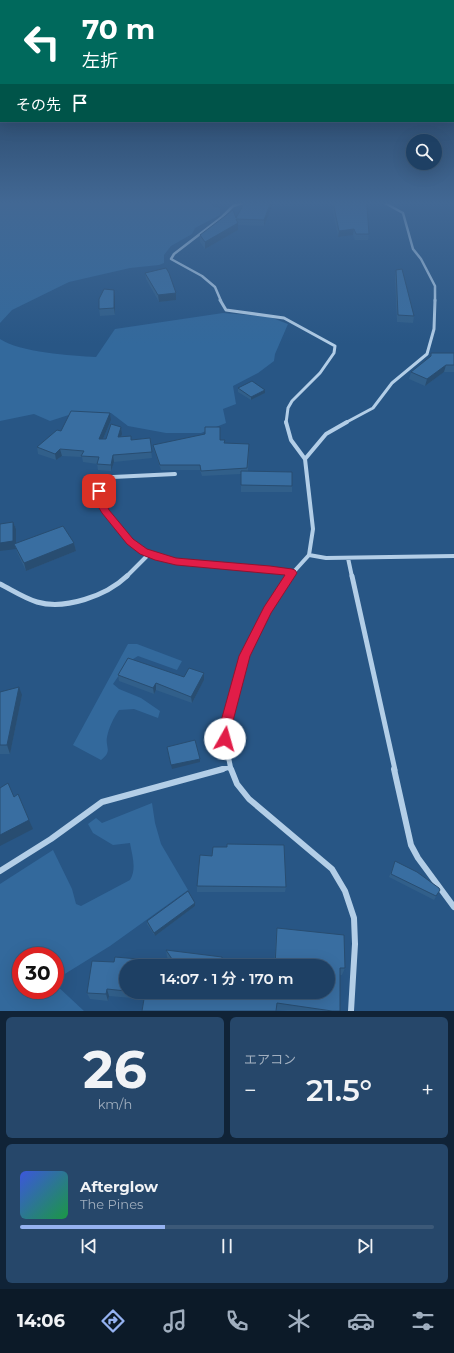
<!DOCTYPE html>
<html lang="ja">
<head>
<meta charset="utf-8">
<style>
  :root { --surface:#1e4064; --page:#26476a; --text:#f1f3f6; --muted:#a1afbf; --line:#3c5978; --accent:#95b2f1 }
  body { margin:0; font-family:Montserrat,"Noto Sans JP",sans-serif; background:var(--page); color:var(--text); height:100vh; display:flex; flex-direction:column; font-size:15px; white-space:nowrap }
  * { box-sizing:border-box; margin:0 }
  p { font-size:13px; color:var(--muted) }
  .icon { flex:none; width:22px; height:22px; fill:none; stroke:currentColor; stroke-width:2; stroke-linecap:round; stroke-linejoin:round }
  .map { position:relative; height:1011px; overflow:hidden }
  .drawer { display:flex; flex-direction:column; gap:6px; padding:6px; background:#102337; flex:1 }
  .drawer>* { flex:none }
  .banner { position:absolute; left:0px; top:0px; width:454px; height:122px; box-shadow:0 4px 16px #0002,0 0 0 1px var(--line); background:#00695c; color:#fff; overflow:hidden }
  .buttons { position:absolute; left:406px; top:134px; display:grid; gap:8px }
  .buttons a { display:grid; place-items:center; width:36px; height:36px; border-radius:50%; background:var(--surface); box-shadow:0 4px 16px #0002,0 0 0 1px var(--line); font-size:20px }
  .speed { position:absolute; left:12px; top:947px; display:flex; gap:8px; font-size:20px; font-weight:700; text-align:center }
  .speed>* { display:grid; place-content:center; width:52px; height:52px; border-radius:50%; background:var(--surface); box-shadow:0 4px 16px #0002,0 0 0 1px var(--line); line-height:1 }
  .speed .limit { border:6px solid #d22; background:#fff; color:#111 }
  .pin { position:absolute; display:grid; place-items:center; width:34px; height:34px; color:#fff; margin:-17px; border-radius:8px; box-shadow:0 2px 6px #0006 }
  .me { position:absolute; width:44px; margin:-22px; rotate:7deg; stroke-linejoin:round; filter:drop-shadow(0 0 3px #0008) }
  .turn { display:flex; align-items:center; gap:14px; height:84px; padding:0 16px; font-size:18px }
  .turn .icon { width:52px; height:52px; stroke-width:2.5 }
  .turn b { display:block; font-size:28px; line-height:34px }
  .then { display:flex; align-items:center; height:38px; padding:0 16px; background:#0003; gap:8px; font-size:15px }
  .big { font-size:30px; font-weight:600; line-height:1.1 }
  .drawer .tile { flex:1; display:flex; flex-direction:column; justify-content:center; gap:6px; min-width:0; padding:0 14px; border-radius:6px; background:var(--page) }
  .drawer .dial { align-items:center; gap:0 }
  .dial b { font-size:52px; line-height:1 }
  .song { display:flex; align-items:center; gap:12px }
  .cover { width:48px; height:48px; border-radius:6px; background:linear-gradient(135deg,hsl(230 70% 55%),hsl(140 70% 35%)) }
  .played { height:4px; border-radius:2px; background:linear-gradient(90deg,var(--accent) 35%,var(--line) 35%) }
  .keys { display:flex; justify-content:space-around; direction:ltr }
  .heat { display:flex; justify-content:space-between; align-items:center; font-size:22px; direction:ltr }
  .drawer .tiles { flex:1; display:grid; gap:6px; grid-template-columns:1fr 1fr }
  .tile:last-child { grid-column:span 2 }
  .trip { position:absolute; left:119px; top:959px; width:216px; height:40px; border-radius:20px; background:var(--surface); box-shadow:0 4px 16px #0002,0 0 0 1px var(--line); font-weight:600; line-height:40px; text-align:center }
  .tabs { display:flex; height:64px; justify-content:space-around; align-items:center; background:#0c1a28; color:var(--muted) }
  .tabs .icon { width:28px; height:28px }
  .tabs .on { color:var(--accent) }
  .tabs b { font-size:18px; color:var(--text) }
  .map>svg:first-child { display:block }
</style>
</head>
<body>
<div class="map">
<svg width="454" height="1011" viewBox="0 0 454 1011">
  <rect width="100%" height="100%" fill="#285685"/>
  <path fill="#33699c" d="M0 202H210L214 207 220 208V215L195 228 192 234 171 246 164 255V263L159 265 130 268 69 282 12 310 0 323Z
    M223 313 270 317 288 324 275 354 274 361 258 373 233 386 236 404 223 409 226 423 201 433H166L128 426 111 413 78 412 50 421 34 414 0 421V339C19 352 72 356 96 357L115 329Z
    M128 644H137L182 661 177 670 138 656 128 662 113 684 119 689 141 698 160 711 158 718 134 709 119 710C113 719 109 727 107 737 105 747 113 751 101 760L73 745Z
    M152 803 155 823 161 844 188 890 110 946 55 980V956H21V990H55V984L84 1011H0V884L53 850 72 889 76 904 81 906 130 880C137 869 132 855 130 843L113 845 93 833 88 824 96 818 102 823Z"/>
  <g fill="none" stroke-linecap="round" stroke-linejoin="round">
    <path stroke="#b3cee7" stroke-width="2.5" d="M383 202 403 213 413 249 421 259 435 286V301
      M221 301 215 287 202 276 171 259 174 254 222 217 233 206 245 202"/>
    <path stroke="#b3cee7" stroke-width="3" d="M220 300 226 310 284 318 335 346 334 353 320 373 292 401 288 408 286 423
      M345 423 373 408 392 383 427 354 434 329 435 300"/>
    <path stroke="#b3cee7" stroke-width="4" d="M286 422 291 440 305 459
      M175 474 113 477 104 481 101 486 100 492 102 504 108 514 125 535 136 546 144 551 161 558 179 561 292 573
      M309 555 326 558 454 556
      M348 558 352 577
      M126 577 150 553
      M289 577 309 555 313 529 305 459 326 434 347 422"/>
    <path stroke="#b3cee7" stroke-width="5" d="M352 576 395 770
      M0 584C12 590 24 598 37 602 65 610 106 596 127 576
      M219 770 230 767
      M231 770 225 739 227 721 244 656 267 610 290 576"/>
    <path stroke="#b3cee7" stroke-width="6" d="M231 769 237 784 249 799 332 869 345 891 354 918 355 944 351 1011
      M394 769 411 845 418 858 454 907
      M0 871 51 839 102 802 223 769"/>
  </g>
  <path fill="#315f8a" d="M245 202H292V206L273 204 264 226 238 225V230L205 249 200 242V235L236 218Z
    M331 202H366L369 234 368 240H355L353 235 338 237Z
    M396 270 414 316 413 323 397 322 395 277Z
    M145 273 176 300 159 302 146 279Z
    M114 290 115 297V315L100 316 99 309Z
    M431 353H454V372H444L425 386 409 379 411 372 430 357Z
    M238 388 265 393 251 400 238 392Z
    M110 413 111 420 103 439H106L121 427 122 434 121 437 131 440 150 438 152 458 114 462 111 471 98 470 97 464 83 462 82 457 62 456 56 460 38 454 37 447 61 431Z
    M220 440 225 443 249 450 248 471 292 486V492H241V474L202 476 200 470H161L154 450 153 445Z
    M13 522 16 529V544L74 543 76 551 26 571 17 552 16 548 0 551Z
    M204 673V680L192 703 156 690 154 694 119 681 118 675 184 677Z
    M0 692 22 695 10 754H0Z
    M212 856 286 887 285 892H197V886Z
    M395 861 440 890 434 900 389 877Z
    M195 903V906L155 936 147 924V921Z
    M277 928 345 968 342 975H340V1011H287L276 1010 144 999 109 996 108 1001 90 999 87 993 114 962H171L167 957 166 950 222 957V963L126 966V992H328V966H274L276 935Z"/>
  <path fill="#284d71" d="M271 202H273V204L264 226V220Z
    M238 223V230L205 249V242Z
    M354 229 353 235 338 237 339 231Z
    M114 290 115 297V315L114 308Z
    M176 293V300L159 302 158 295Z
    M446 365 444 372 425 386 427 379Z
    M265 390V393L251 400V397Z
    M110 413 111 420 100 446 99 439Z
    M121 427 122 434 119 444 118 437Z
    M60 449 62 456 56 460 55 454Z
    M113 455 114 462 111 471V465Z
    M13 522 16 529V546L14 544 16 549 0 551V543Z
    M74 543 76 551 26 571 24 563Z
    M204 673V680L192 703 191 697Z
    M156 683V690L154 694 153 688Z
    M19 687 22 695 10 754 7 745Z
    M200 759V762L172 769 171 765Z
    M29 820 33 829 0 846V835Z
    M195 903V906L155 936 154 933Z
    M107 989 109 996 108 1001 106 994Z"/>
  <path fill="#396ea1" stroke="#284d71" d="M245 202H271L264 220 236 219 238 223 205 242 200 235 233 210 236 218Z
    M333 202H366L367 206 369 234H356L354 229 339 231Z
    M166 268 169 273 176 293 158 295 145 273Z
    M402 269 414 316 398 315 396 270Z
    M104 289 114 290V308L99 309V299Z
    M431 353H454V365H446L427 379 411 372 431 356Z
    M252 381 265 390 251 397 238 388Z
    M71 411 110 413 99 439H106L111 424 121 427 118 437 131 436V440L150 438 152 452 113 455 111 465 97 464 99 457 81 456 84 451 60 449 55 454 37 447 57 430 61 431Z
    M205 427H220V440H225L224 443 249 444 247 468 201 471 200 465H160L153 445 205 434Z
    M241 471 292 472V486L241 485Z
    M13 522V541L0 543V524Z
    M63 526 74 543 24 563 14 544Z
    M128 658 184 677 189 668 204 673 191 697 156 683 153 688 118 675Z
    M19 687 7 745H0V692Z
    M195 740 200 759 171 765 167 747Z
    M8 783 14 797 18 794 29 820 0 835V788Z
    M227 844 284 845 286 887 197 886 200 855 212 856 213 847H227Z
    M395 861 417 872 439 888 440 890 436 896 391 874Z
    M188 891 195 903 154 933 147 921Z
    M277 928 344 935 345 968H340V1011H332L277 1003 276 1011H142L145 993 133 992H328V966H275Z
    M166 950 222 957V963L246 966H126V991L107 989 106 994 87 993 92 961 114 962 115 957 174 962Z"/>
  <linearGradient id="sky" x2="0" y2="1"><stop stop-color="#162f49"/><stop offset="0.59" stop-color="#426894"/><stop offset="1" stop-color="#426894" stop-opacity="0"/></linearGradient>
  <rect width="454" height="344" fill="url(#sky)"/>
  <path fill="#e11d48" stroke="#92132f" d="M99 488 103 491 106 503 109 510 133 539 147 549 176 558 270 566 292 569 295 570 297 573 271 613 250 656 233 721 229 743 225 744 221 743 219 739 221 721 239 656 264 607 285 575 176 565 155 560 140 554 127 544 102 513 96 503 94 491Z"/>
</svg>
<div class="buttons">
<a><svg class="icon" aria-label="search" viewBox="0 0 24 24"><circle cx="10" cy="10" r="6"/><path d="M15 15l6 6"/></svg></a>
</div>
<div class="speed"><div class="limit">30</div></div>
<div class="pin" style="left:99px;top:491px;background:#d93025"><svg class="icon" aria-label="arrive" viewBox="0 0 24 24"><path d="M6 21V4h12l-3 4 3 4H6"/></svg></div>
<svg class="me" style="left:225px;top:739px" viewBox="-20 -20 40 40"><circle r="19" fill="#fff"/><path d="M0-13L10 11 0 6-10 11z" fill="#e11d48"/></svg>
<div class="trip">14:07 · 1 分 · 170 m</div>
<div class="banner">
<div class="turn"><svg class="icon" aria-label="left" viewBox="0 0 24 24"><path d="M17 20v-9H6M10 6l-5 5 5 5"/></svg><div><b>70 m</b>左折</div></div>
<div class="then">その先<svg class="icon" aria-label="arrive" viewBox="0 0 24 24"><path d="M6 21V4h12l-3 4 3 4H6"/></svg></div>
</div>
</div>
<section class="drawer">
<div class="tiles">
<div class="tile dial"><b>26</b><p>km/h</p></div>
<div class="tile"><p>エアコン</p>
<div class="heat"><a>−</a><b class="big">21.5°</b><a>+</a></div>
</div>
<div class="tile">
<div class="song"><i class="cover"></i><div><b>Afterglow</b><p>The Pines</p></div></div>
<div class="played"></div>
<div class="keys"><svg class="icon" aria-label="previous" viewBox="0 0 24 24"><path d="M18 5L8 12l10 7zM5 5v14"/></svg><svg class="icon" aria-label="pause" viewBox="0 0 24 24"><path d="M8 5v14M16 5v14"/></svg><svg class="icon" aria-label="next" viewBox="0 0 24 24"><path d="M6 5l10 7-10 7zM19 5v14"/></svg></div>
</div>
</div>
</section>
<nav class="tabs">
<b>14:06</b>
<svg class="icon on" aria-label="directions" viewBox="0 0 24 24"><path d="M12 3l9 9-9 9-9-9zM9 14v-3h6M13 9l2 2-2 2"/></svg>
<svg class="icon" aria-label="music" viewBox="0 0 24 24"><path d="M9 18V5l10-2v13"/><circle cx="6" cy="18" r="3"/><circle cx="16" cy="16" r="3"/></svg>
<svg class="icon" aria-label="phone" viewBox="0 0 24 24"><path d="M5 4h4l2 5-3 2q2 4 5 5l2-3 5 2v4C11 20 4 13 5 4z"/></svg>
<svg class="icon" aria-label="climate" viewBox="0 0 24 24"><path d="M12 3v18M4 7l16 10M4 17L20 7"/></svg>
<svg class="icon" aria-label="car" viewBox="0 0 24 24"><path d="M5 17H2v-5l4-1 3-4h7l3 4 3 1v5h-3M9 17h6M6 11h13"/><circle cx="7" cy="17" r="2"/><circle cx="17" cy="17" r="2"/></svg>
<svg class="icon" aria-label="filters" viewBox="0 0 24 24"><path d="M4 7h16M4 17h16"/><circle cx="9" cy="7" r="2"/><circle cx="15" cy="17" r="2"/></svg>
</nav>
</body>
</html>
